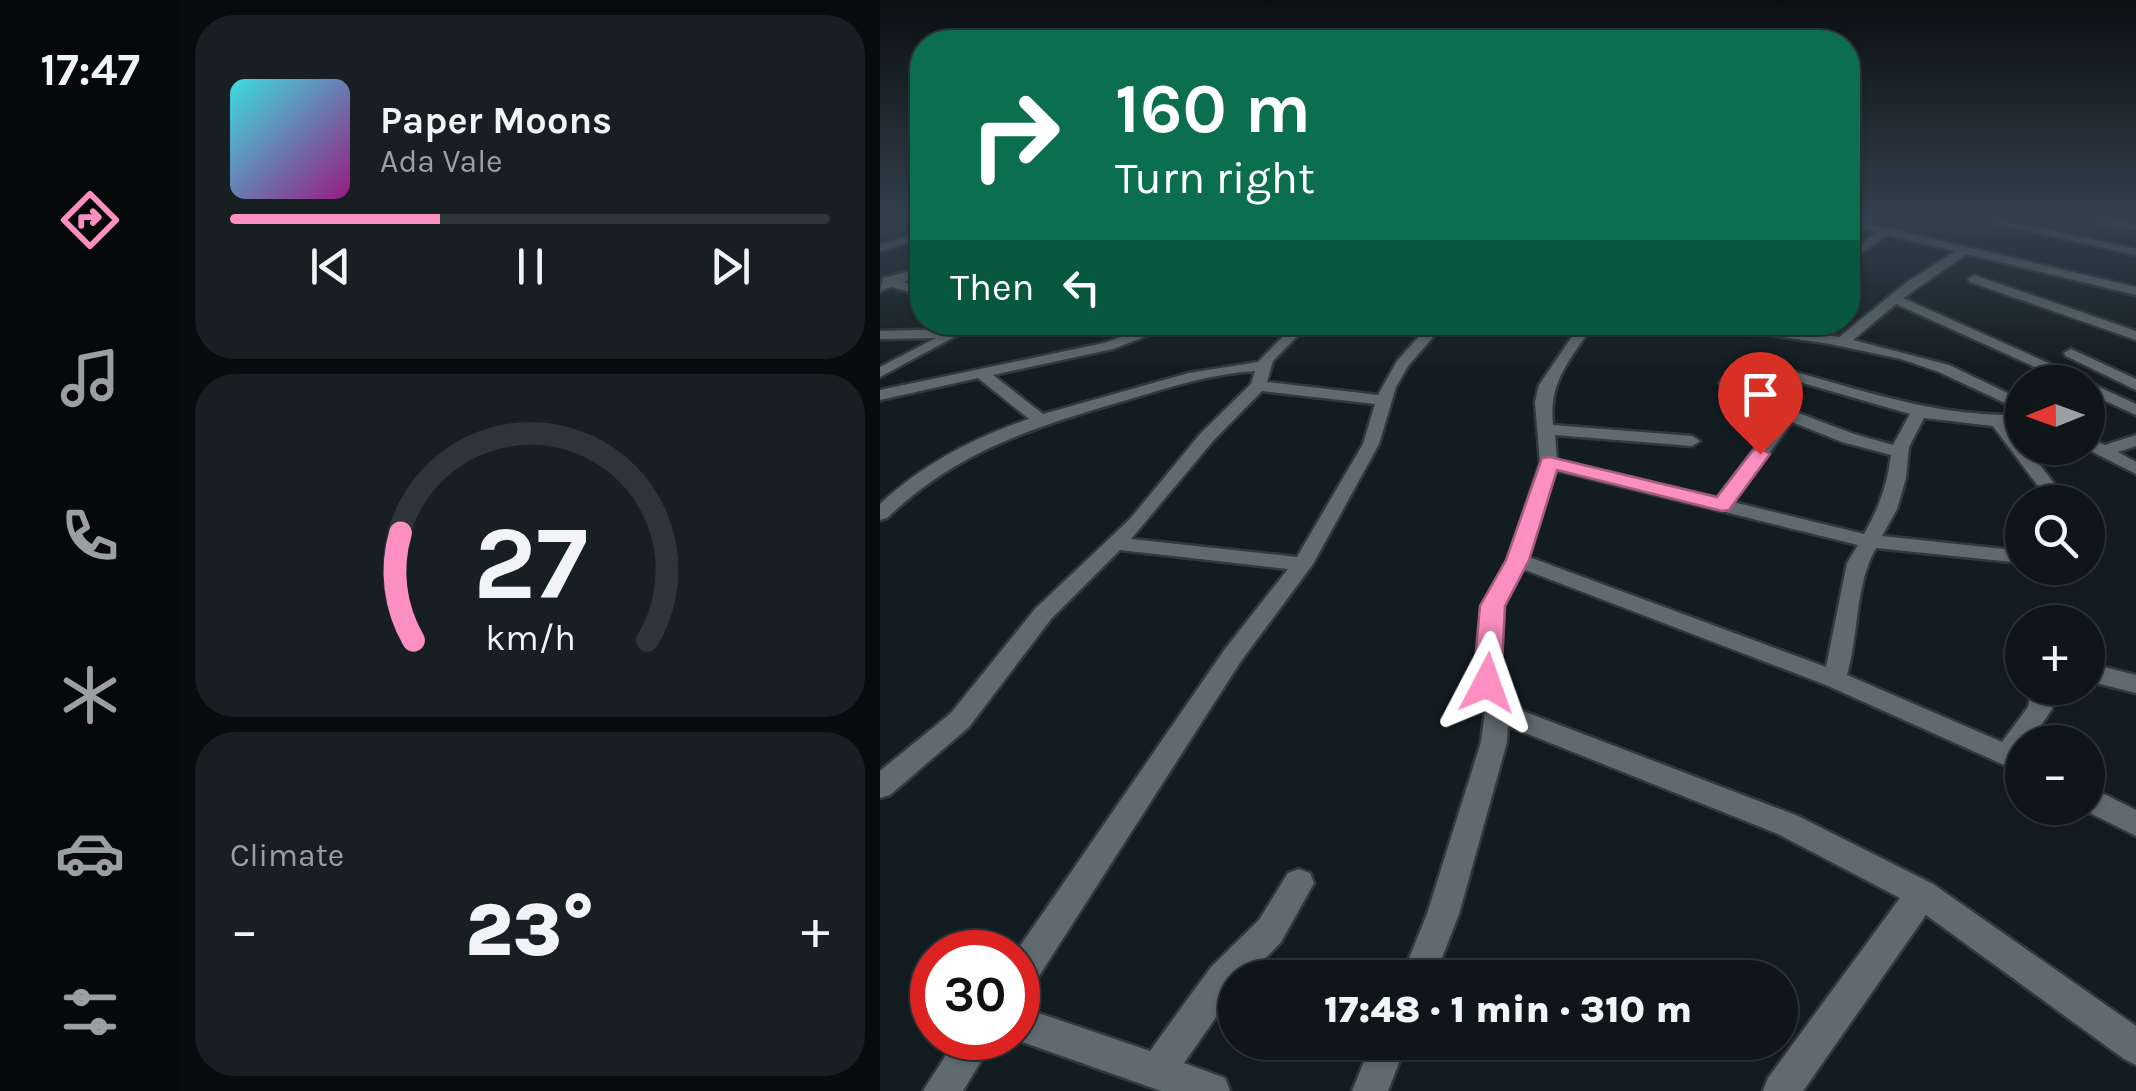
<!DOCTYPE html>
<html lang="en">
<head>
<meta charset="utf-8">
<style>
  :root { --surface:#0e1619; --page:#171f22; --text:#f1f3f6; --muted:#9b9fa2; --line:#2e3538; --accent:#fc8fc2 }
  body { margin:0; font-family:Karla,sans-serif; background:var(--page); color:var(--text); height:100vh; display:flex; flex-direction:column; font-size:38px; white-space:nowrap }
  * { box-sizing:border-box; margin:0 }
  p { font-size:32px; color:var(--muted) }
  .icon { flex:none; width:55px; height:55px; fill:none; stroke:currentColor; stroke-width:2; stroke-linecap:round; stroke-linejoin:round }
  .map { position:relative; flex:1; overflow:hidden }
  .sheet { display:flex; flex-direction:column; gap:15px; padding:15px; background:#080c0e; width:700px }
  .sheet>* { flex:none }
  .guide { position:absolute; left:30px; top:30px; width:950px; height:305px; border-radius:40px; box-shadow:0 2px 8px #0004,0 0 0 2px var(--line); background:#0b6e4f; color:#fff; overflow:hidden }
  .needle { width:65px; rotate:269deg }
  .buttons { position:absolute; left:1125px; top:365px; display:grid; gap:20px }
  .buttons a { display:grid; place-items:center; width:100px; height:100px; border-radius:50%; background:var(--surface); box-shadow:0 2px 8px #0004,0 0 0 2px var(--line); font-size:50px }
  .speed { position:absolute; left:30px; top:930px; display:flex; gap:20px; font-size:50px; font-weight:700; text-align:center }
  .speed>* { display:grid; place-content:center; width:130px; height:130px; border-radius:50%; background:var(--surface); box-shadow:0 2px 8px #0004,0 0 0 2px var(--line); line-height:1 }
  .speed .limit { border:15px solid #d22; background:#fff; color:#111 }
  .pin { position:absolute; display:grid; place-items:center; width:85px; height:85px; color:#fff; margin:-102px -42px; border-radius:50% 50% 50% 0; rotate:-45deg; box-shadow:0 0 10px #0007 }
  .pin .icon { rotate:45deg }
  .me { position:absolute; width:110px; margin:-55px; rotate:4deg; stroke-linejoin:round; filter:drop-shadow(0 0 8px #0008) }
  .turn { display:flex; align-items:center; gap:35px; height:210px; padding:0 40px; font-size:45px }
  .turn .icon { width:130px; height:130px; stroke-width:2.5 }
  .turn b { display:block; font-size:70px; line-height:85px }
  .then { display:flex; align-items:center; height:95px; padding:0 40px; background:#0003; gap:20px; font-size:38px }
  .big { font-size:75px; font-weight:800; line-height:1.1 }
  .sheet .card { flex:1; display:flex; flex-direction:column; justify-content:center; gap:15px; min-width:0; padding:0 35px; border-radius:40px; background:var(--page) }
  .sheet .dial { align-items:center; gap:0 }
  .dial svg { height:260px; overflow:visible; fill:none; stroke:var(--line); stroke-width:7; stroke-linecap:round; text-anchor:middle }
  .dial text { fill:var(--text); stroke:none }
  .song { display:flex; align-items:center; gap:30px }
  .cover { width:120px; height:120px; border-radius:15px; background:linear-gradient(135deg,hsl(180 70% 55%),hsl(310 70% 35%)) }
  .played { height:10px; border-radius:5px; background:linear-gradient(90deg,var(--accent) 35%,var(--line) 35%) }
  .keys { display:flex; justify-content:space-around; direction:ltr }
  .heat { display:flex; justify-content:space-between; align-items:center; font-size:55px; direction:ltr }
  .trip { position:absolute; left:338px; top:960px; width:580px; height:100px; border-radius:50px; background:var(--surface); box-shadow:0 2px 8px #0004,0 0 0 2px var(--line); font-weight:800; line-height:100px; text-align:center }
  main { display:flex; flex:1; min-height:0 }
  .menu { display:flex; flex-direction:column; width:180px; justify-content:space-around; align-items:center; background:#06090a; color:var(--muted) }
  .menu .icon { width:70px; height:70px }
  .menu .selected { color:var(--accent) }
  .menu b { font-size:45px; color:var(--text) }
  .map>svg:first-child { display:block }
</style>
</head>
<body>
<main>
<nav class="menu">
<b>17:47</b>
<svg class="icon selected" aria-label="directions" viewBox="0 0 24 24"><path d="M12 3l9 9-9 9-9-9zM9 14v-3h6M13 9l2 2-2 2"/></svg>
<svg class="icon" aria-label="music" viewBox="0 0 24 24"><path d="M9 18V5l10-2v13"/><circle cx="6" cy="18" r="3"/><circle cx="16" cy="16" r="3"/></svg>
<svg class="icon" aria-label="phone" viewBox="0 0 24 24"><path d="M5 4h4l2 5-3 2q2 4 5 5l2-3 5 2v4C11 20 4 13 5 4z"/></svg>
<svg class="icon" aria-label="climate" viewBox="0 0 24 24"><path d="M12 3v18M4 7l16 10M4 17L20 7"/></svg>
<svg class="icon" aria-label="car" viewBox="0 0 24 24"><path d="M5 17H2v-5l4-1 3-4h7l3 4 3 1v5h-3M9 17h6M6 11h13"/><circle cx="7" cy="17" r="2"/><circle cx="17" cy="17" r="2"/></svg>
<svg class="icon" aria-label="filters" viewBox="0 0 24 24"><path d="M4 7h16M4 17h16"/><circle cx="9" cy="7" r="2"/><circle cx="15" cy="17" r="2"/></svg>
</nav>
<section class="sheet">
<div class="card">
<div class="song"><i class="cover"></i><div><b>Paper Moons</b><p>Ada Vale</p></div></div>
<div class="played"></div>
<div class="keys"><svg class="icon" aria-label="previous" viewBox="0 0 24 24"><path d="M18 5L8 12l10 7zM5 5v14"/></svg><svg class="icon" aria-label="pause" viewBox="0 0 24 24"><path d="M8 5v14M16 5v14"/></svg><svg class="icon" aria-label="next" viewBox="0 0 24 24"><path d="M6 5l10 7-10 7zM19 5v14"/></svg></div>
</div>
<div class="card dial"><svg viewBox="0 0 100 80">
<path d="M14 69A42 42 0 1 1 86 69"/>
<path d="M14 69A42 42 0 0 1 10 36" stroke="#fc8fc2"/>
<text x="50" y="56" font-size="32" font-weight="700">27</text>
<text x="50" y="72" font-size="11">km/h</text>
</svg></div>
<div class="card"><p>Climate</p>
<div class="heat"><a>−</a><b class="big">23°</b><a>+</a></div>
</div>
</section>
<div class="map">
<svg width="1256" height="1091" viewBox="0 0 1256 1091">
  <rect width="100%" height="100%" fill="#131d21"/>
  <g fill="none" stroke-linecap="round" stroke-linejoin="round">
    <defs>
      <path id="minor" d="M1084 216H1103L1256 249V255Z
        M1194 216H1215L1256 224V230Z
        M968 219 1256 287V295L1087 254 1023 298 1204 379 1206 382H1188L1016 304 973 340 1069 365 1142 400V411L1059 372 1021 359 950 344 822 325 821 322H857L959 337 1027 282 1076 251 1007 235 968 262V254L997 232 968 225Z
        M42 233V239L0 251V245Z
        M42 268V276L24 282 42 288V296L12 287 0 291 3 278Z
        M1094 275 1256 331V340L1090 282 1088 279Z
        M85 322H102L0 377V367L56 338 0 339V331L73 329Z
        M283 322H303L233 349 113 375 163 414 309 373 378 362 417 322H431L393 361 387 382 498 395 517 361 552 322H566L528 366 516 387 499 444 433 564 361 661 150 990 138 995 136 952 345 649 408 569 240 550 171 619 89 727 10 795 0 798V771L71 713 155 609 250 519 321 433 371 384 375 371C331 374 289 387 247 400 155 427 78 450 7 518L0 520V504C43 464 93 438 149 419L98 378 0 400V390L224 343ZM382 391 495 404 483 444 417 557 251 539 333 441Z
        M702 322H715C692 358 668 380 673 425L812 436 820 441 812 446 675 435 677 460 837 498 899 417C876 408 855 402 839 383L856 363 878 362C970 385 1047 417 1142 415V425H1130L1142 442V448H1147L1188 502H1170L1113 426 1044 418 1029 447 1026 478 1017 509 1002 536 1142 551V563L996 548C975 584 979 634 967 675L1122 742 1148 707 1152 688H1176L1172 709 1150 742H1142V773L946 685 643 569 624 606 619 683 627 705 918 816 1053 884 1256 1026V1065L1244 1059 1046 915 923 1091H883L888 1078 1020 898 898 834 628 726 627 742 579 914 554 978H521L547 914 601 742 605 711 595 683 602 606 628 560 660 463 655 402 659 385ZM865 370H878L1030 414 1013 445 974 434 863 392 855 383ZM912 422 962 442 1011 455C1007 485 999 508 984 534L853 502ZM676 470 978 545 967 563 946 667 649 557Z
        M1191 349 1256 379V390L1186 356 1184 353Z
        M1208 382 1256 404V415L1208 393Z
        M1256 435V446L1238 452 1256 462V474L1205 448 1208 437 1225 445Z
        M1208 663 1256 675V693L1208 681Z
        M1208 786 1256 810V836L1200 808H1208Z
        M419 869 430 873 434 883 401 942 367 978H355V990L304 1063 345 1078 350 1091H281L131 1038H138V1006L270 1051 331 967 379 920 408 873Z
        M77 1038H115L83 1091H43Z
        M492 1042H527L508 1091H472Z"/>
    </defs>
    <use href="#minor" stroke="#32383b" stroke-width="5"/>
    <use href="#minor" fill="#606b70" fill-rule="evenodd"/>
  </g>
  <linearGradient id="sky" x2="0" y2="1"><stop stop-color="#0a1012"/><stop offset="0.59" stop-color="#33404e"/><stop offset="1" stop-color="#33404e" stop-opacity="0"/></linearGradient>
  <rect width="1256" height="369" fill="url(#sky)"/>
  <path fill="#fc8fc2" stroke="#a45d7e" stroke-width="2.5" d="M880 448 890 454 849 510 842 511 677 470 649 560 625 606 621 683 617 690H597L593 683 600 606 626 560 662 458 670 457 837 497 873 450Z"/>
</svg>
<div class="buttons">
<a><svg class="needle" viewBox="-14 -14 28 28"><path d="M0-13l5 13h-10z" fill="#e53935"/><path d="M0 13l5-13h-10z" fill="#9b9fa2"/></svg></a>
<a><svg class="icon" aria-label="search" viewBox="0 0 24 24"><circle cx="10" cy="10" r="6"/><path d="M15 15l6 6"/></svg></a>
<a>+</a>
<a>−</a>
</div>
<div class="speed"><div class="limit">30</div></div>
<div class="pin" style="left:880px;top:454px;background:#d93025"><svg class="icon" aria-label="arrive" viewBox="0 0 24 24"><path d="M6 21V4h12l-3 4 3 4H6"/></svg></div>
<svg class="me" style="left:607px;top:683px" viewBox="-20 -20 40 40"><path d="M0-17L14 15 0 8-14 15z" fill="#fc8fc2" stroke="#fff" stroke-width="4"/></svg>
<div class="trip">17:48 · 1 min · 310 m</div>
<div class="guide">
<div class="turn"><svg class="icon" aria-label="right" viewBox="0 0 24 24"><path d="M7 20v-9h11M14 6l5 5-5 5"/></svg><div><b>160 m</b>Turn right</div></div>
<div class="then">Then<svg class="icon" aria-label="left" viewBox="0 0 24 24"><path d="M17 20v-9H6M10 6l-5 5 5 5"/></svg></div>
</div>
</div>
</main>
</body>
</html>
